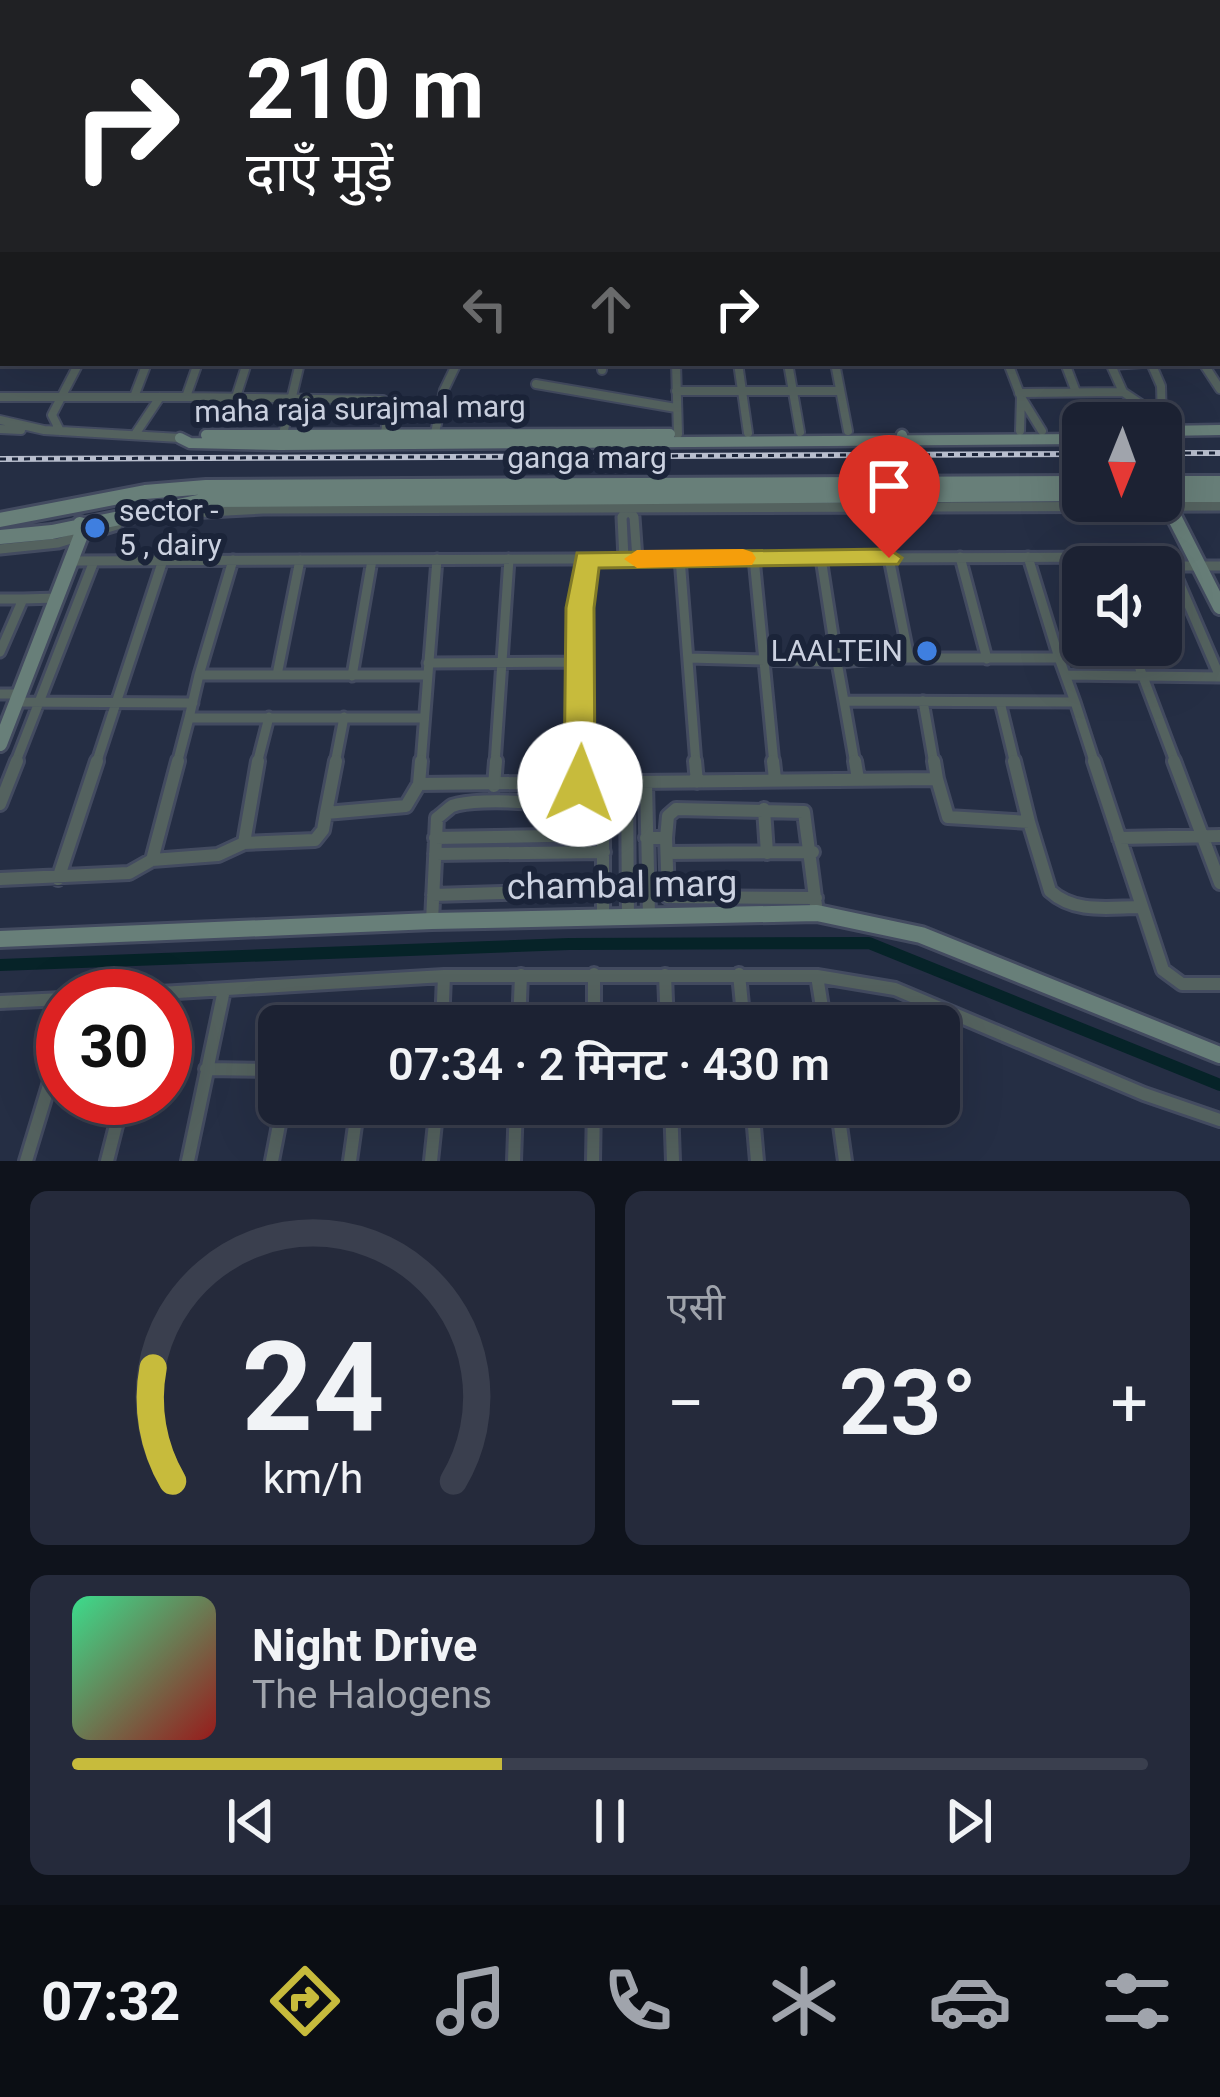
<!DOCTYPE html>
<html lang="hi">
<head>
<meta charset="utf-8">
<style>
  :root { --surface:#1c2233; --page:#252a3b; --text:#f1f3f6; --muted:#a0a4ac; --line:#3a3f4e; --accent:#c7bb3c }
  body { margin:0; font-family:Roboto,"Noto Sans Devanagari",sans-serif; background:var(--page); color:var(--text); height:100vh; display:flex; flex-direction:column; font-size:45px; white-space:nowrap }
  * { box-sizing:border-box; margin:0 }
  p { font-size:39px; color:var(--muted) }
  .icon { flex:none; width:66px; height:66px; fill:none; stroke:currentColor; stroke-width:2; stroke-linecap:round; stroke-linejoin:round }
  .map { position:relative; height:1161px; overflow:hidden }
  .side { display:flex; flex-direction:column; gap:30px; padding:30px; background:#0f131c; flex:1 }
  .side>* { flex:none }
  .top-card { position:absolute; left:0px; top:0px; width:1221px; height:366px; box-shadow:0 12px 48px #0002,0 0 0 3px var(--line); background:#202124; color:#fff; overflow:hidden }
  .needle { width:78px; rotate:181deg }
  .controls { position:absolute; left:1062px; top:402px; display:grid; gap:24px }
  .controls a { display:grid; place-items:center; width:120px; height:120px; border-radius:18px; background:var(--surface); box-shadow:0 12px 48px #0002,0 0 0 3px var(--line); font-size:60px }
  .speed { position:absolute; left:36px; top:969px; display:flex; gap:24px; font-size:60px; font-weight:700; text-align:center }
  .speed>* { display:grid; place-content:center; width:156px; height:156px; border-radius:50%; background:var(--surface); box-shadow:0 12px 48px #0002,0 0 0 3px var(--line); line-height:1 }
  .speed .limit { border:18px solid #d22; background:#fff; color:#111 }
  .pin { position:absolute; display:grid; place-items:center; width:102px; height:102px; color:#fff; margin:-123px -51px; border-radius:50% 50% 50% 0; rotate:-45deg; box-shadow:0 0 12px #0007 }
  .pin .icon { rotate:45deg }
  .me { position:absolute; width:132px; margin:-66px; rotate:2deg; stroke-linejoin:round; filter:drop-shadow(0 0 9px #0008) }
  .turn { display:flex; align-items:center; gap:42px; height:252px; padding:0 48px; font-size:54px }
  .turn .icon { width:156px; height:156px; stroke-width:2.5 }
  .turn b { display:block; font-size:84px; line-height:102px }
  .lanes { display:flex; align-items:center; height:114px; padding:0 48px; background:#0003; justify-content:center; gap:60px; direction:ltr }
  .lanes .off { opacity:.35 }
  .big { font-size:90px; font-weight:600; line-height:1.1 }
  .side .widget { flex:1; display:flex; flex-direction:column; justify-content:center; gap:18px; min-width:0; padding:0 42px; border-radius:18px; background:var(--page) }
  .side .dial { align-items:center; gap:0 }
  .dial svg { height:312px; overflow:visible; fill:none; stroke:var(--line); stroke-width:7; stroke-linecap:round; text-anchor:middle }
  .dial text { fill:var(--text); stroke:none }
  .song { display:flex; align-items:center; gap:36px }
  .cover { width:144px; height:144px; border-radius:18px; background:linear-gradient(135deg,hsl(150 70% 55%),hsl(0 70% 35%)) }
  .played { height:12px; border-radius:6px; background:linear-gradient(90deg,var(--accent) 40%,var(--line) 40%) }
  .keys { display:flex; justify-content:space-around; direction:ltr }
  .heat { display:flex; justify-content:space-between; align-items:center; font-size:66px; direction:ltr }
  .side .tiles { flex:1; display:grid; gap:30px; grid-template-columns:1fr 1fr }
  .widget:last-child { grid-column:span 2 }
  .trip { position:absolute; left:258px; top:1005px; width:702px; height:120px; border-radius:18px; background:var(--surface); box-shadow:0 12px 48px #0002,0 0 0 3px var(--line); font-weight:600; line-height:120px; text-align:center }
  .tab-bar { display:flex; height:192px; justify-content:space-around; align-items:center; background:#0b0e14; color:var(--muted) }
  .tab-bar .icon { width:84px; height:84px }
  .tab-bar .selected { color:var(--accent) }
  .tab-bar b { font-size:54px; color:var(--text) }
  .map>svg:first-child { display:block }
</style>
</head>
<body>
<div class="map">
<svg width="1220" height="1161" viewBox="0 0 1220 1161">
  <rect width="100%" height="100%" fill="#252e44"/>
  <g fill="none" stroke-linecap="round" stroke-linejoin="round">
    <path stroke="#062328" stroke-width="12" d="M0 965 569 944 869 943 1220 1085"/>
    <defs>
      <path id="street-far3" d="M400 3 407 0
        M497 3 503 0
        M0 86 3 82"/>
      <path id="street-far2" d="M0 235 3 230
        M0 353 3 347
        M198 363 186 397 383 400 389 404 385 433
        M602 363V370
        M676 363 678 434
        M738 363 748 433
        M788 363 800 432
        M835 363 848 431
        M1008 363 1021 397 1020 431
        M1065 363 1076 392
        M1110 363 1123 392
        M1151 363 1161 386 1162 421
        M1203 363 1220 389
        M1111 365 1142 363
        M536 384 676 408
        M676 391H840
        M1019 393 1123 392 1162 418
        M0 397H186
        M134 397 147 363
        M236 397 247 363
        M1021 397 1042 431
        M0 420 44 430 180 438
        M0 429 21 430
        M60 431 52 415 79 363
        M136 433 160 397
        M435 433 444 390 457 363
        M283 434 300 363"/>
      <path id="street-far1" d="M627 508 634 517 637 559
        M169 514 263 509 1220 506
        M0 549 58 543 117 525
        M960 557 987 659
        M1028 557 1059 658
        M680 558 696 764
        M754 558 774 764
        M889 558 909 658
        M624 559 622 517 627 511
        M71 561 1117 557 1172 566H1220
        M0 599H23L0 652
        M23 599 57 598
        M1131 645 1176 764
        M688 658 837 662 821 558
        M890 658H1059L1075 702 844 701 837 662Z
        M428 663 581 662
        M199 675 233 560
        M277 675 300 560
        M1068 675 1220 677 1172 566
        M352 676 372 560
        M0 694H21
        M844 701 855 764
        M923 701 934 764
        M18 702 193 703
        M1000 702 1015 764
        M1075 702 1095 764
        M424 718H189L199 675H427
        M15 764 94 561
        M96 764 163 560
        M177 764 189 718
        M257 764 269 717
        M335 764 344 717
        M421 764 437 559
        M495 764 509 559
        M580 764V608L586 559"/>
      <path id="street" d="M580 761V784
        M695 761 697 782
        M773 761 775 779
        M855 761 858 779
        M934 761 937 779
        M1014 761 1029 822
        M1094 761 1163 970 1182 984H1220
        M1174 761 1220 883
        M627 783 628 917
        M646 783 649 916
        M419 784 421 761
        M494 786 496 761
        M0 804 17 761
        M764 809 767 853
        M326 813 336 761
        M435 838 603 835
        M646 838H666L668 897
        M666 838 668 816 676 809 804 812 817 913
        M1119 838 1220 836
        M244 843 258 761
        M667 853 813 852
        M435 854 604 852
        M152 860 178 761
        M0 879 129 873 152 860 218 855 244 843 315 840 323 830 326 813 406 806 419 784 937 779 948 817 1029 822 1050 891C1075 914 1110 907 1141 907
        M58 879 97 761
        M433 895 604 890
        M668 897 816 898
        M432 921 437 818C439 817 450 807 452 806 480 796 578 803 603 818V917
        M594 974V1026
        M739 974 744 1026
        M665 975 667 1026
        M817 976 825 1026
        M110 996 444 976H817L895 989 1144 1094 1220 1120
        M0 1002 63 999
        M442 1026 444 976
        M519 1026 521 975
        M206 1069 279 1070
        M671 1104 673 1161
        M752 1104 757 1161
        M837 1104 845 1161
        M26 1161 63 1039
        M107 1161 123 1098
        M188 1161 224 990
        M272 1161 283 1104
        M350 1161 358 1104
        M431 1161 437 1104
        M514 1161 516 1104
        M593 1161 594 1104"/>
      <path id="secondary-far2" d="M1161 431 1220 430
        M206 435 670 434
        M902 435 906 449
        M180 438 190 443 280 445 1083 439"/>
      <path id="secondary-far1" d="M905 446 915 484
        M1161 483H1220
        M1161 491 1220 607
        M1161 495H1220
        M0 520 145 492 206 487 1083 483
        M0 537 52 532 207 500 1083 494
        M0 744 81 535 80 524"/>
      <path id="secondary" d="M0 939 432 921 817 913 921 935 1220 1055"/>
    </defs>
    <use href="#street-far3" stroke="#434b60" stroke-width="10"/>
    <use href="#street-far2" stroke="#434b60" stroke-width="12"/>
    <use href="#street-far1" stroke="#434b60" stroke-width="15"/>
    <use href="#street" stroke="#434b60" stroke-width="18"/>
    <use href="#secondary-far2" stroke="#434b60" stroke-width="15"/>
    <use href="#secondary-far1" stroke="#434b60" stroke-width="20"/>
    <use href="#secondary" stroke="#434b60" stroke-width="22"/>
    <use href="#street-far3" stroke="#54625f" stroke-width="6"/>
    <use href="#street-far2" stroke="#54625f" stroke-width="8"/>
    <use href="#street-far1" stroke="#54625f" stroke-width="9"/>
    <use href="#street" stroke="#54625f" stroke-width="12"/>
    <use href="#secondary-far2" stroke="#687f79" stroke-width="10"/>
    <use href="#secondary-far1" stroke="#687f79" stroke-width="14"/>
    <use href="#secondary" stroke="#687f79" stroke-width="16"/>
    <defs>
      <path id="rail" d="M1161 453H1220
        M0 459 1083 454"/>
    </defs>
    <use href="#rail" stroke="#b8bece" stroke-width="6"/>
    <use href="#rail" stroke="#1b2439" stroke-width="3" stroke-dasharray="6" stroke-linecap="butt"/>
  </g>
  <path fill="#c7bb3c" stroke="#817a27" stroke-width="3" d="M889 549 902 558 898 564 599 568 594 608 595 784 591 793 580 796 568 793 564 784 566 608 577 553Z"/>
  <path fill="#f59e0b" d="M743 549 752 552 756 558 752 565 637 568 624 559 637 550Z"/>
  <g fill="#3f7fe0" stroke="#1b2439" stroke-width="4.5">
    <circle cx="95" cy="528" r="12"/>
    <circle cx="927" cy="651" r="12"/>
  </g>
  <g text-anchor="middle" stroke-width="12" stroke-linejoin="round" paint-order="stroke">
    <g font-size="30" fill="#cbd1e0" stroke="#1b2439">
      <text transform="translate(360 409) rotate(-1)" y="10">maha raja surajmal marg</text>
      <text x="587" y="468">ganga marg</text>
    </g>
    <g font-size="30" fill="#cbd1e0" stroke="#1b2439" text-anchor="start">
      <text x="119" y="521">sector -<tspan x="119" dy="34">5 , dairy</tspan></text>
      <text x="903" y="661" text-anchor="end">LAALTEIN</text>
    </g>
    <g font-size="36" fill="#cbd1e0" stroke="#1b2439">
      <text transform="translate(622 884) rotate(-1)" y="13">chambal marg</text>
    </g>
  </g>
</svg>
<div class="controls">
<a><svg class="needle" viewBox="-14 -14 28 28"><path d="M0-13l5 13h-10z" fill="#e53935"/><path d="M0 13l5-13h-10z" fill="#a0a4ac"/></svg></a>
<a><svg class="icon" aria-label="sound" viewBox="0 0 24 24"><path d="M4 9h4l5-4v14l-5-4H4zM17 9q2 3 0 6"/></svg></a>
</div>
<div class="speed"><div class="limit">30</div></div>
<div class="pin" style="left:889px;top:558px;background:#d93025"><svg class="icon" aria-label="arrive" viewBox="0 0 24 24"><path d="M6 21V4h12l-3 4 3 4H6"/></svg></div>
<svg class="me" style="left:580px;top:784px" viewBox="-20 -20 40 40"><circle r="19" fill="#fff"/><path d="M0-13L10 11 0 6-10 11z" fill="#c7bb3c"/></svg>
<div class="trip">07:34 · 2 मिनट · 430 m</div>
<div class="top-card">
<div class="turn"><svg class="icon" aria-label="right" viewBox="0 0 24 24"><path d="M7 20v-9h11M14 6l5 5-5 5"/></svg><div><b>210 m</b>दाएँ मुड़ें</div></div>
<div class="lanes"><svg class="icon off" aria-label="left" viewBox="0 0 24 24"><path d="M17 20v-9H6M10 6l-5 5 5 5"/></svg><svg class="icon off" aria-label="ahead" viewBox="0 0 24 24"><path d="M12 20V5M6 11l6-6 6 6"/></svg><svg class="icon" aria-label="right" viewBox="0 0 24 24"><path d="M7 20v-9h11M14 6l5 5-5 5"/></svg></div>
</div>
</div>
<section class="side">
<div class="tiles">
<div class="widget dial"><svg viewBox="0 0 100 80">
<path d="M14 69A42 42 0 1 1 86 69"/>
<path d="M14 69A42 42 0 0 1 9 40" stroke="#c7bb3c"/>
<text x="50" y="56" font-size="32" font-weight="700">24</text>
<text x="50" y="72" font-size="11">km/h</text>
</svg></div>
<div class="widget"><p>एसी</p>
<div class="heat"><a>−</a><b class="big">23°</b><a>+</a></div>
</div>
<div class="widget">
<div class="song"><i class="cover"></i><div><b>Night Drive</b><p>The Halogens</p></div></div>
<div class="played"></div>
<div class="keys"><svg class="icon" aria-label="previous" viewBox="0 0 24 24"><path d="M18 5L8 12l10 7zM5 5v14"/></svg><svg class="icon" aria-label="pause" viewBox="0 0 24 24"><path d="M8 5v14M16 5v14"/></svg><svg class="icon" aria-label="next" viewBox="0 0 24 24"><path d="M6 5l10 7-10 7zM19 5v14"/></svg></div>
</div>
</div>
</section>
<nav class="tab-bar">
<b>07:32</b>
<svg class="icon selected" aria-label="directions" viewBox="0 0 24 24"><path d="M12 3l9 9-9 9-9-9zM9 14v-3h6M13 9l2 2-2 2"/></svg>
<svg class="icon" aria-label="music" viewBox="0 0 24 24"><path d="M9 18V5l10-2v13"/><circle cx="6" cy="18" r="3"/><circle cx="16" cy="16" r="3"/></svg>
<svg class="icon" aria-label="phone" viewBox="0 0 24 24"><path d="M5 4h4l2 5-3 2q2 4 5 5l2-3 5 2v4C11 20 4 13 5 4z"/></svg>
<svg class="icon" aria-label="climate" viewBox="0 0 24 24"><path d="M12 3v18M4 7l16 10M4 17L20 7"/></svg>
<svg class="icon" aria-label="car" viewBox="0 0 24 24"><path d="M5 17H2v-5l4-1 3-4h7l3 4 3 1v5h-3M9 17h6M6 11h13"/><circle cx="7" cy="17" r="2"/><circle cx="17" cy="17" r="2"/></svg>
<svg class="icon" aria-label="filters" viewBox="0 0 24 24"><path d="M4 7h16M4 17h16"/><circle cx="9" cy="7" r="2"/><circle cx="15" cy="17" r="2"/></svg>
</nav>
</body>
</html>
